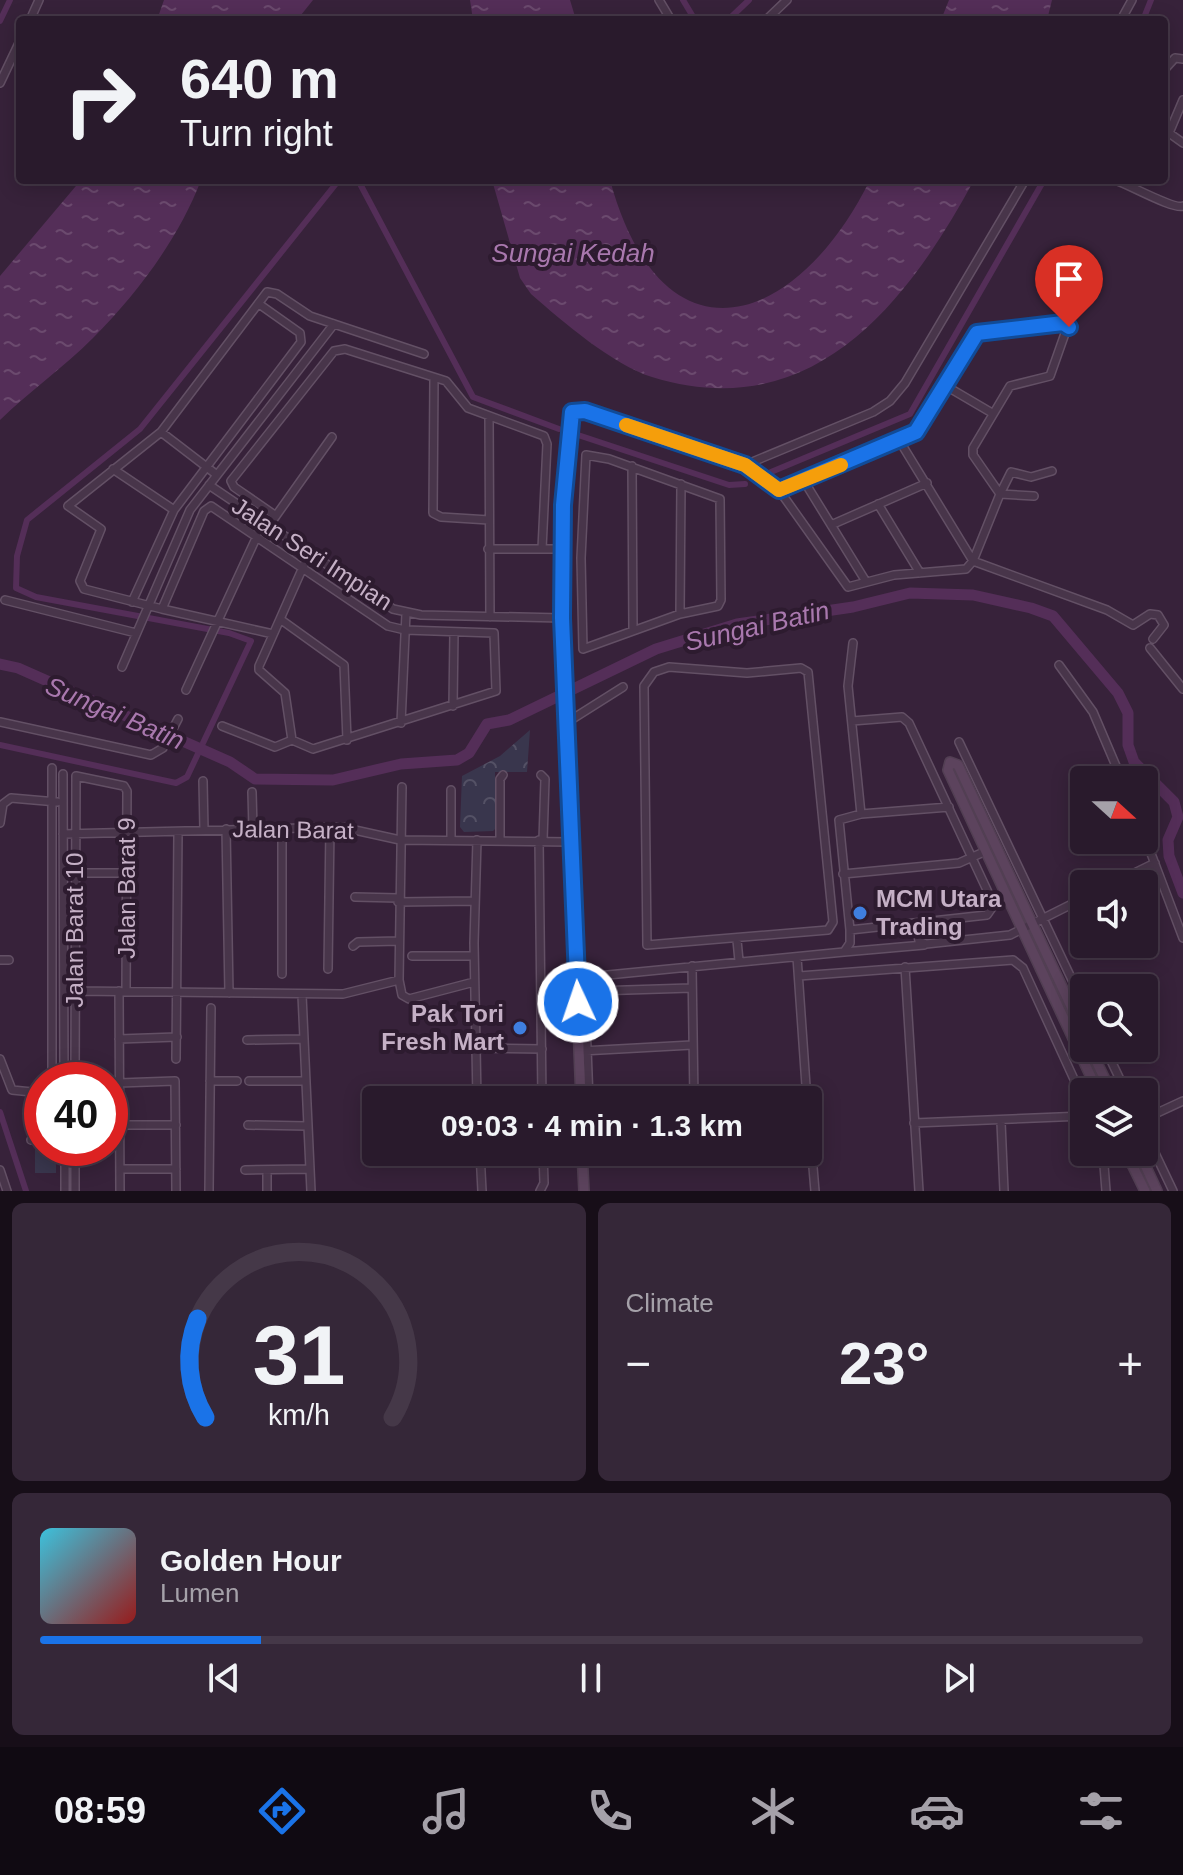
<!DOCTYPE html>
<html lang="en">
<head>
<meta charset="utf-8">
<style>
  :root { --surface:#291a2c; --page:#352738; --text:#f1f3f6; --muted:#a5a1a9; --line:#453848; --accent:#1a73e8 }
  body { margin:0; font-family:Arial,sans-serif; background:var(--page); color:var(--text); height:100vh; display:flex; flex-direction:column; font-size:30px; white-space:nowrap }
  * { box-sizing:border-box; margin:0 }
  p { font-size:26px; color:var(--muted) }
  .icon { flex:none; width:44px; height:44px; fill:none; stroke:currentColor; stroke-width:2; stroke-linecap:round; stroke-linejoin:round }
  .map { position:relative; height:1191px; overflow:hidden }
  .details { display:flex; flex-direction:column; gap:12px; padding:12px; background:#170e18; flex:1 }
  .details>* { flex:none }
  .guide { position:absolute; left:16px; top:16px; width:1152px; height:168px; border-radius:8px; box-shadow:0 4px 20px #0003,0 0 0 2px var(--line); background:#291a2c; color:var(--text); overflow:hidden }
  .needle { width:52px; rotate:111deg }
  .fabs { position:absolute; left:1070px; top:766px; display:grid; gap:16px }
  .fabs a { display:grid; place-items:center; width:88px; height:88px; border-radius:8px; background:var(--surface); box-shadow:0 4px 20px #0003,0 0 0 2px var(--line); font-size:40px }
  .speed { position:absolute; left:24px; top:1062px; display:flex; gap:16px; font-size:40px; font-weight:700; text-align:center }
  .speed>* { display:grid; place-content:center; width:104px; height:104px; border-radius:50%; background:var(--surface); box-shadow:0 4px 20px #0003,0 0 0 2px var(--line); line-height:1 }
  .speed .limit { border:12px solid #d22; background:#fff; color:#111 }
  .pin { position:absolute; display:grid; place-items:center; width:68px; height:68px; color:#fff; margin:-82px -34px; border-radius:50% 50% 50% 0; rotate:-45deg; box-shadow:0 0 8px #0007 }
  .pin .icon { rotate:45deg }
  .me { position:absolute; width:88px; margin:-44px; rotate:357deg; stroke-linejoin:round; filter:drop-shadow(0 0 6px #0008) }
  .turn { display:flex; align-items:center; gap:28px; height:168px; padding:0 32px; font-size:36px }
  .turn .icon { width:104px; height:104px; stroke-width:2.5 }
  .turn b { display:block; font-size:56px; line-height:68px }
  .big { font-size:60px; font-weight:700; line-height:1.1 }
  .details .card { flex:1; display:flex; flex-direction:column; justify-content:center; gap:12px; min-width:0; padding:0 28px; border-radius:12px; background:var(--page) }
  .details .dial { align-items:center; gap:0 }
  .dial svg { height:208px; overflow:visible; fill:none; stroke:var(--line); stroke-width:7; stroke-linecap:round; text-anchor:middle }
  .dial text { fill:var(--text); stroke:none }
  .song { display:flex; align-items:center; gap:24px }
  .cover { width:96px; height:96px; border-radius:12px; background:linear-gradient(135deg,hsl(190 70% 55%),hsl(0 70% 35%)) }
  .played { height:8px; border-radius:4px; background:linear-gradient(90deg,var(--accent) 20%,var(--line) 20%) }
  .keys { display:flex; justify-content:space-around; direction:ltr }
  .heat { display:flex; justify-content:space-between; align-items:center; font-size:44px; direction:ltr }
  .details .tiles { flex:1; display:grid; gap:12px; grid-template-columns:1fr 1fr }
  .card:last-child { grid-column:span 2 }
  .trip { position:absolute; left:362px; top:1086px; width:460px; height:80px; border-radius:8px; background:var(--surface); box-shadow:0 4px 20px #0003,0 0 0 2px var(--line); font-weight:700; line-height:80px; text-align:center }
  .menu { display:flex; height:128px; justify-content:space-around; align-items:center; background:#100a12; color:var(--muted) }
  .menu .icon { width:56px; height:56px }
  .menu .selected { color:var(--accent) }
  .menu b { font-size:36px; color:var(--text) }
  .map>svg:first-child { display:block }
</style>
</head>
<body>
<div class="map">
<svg width="1183" height="1191" viewBox="0 0 1183 1191">
  <defs>
    <pattern id="forest-crowns" width="20" height="18" patternUnits="userSpaceOnUse" patternTransform="scale(2)"><rect width="20" height="18" fill="#39364d"/><path d="M2 6a3 3 0 1 1 6 0M12 15a3 3 0 1 1 6 0" fill="none" stroke="#545165"/></pattern>
    <pattern id="water-ripples" width="26" height="14" patternUnits="userSpaceOnUse" patternTransform="scale(2)"><rect width="26" height="14" fill="#542e58"/><path d="M2 4q2-2 4 0t4 0M15 11q2-2 4 0t4 0" fill="none" stroke="#6b4a6e"/></pattern>
  </defs>
  <rect width="100%" height="100%" fill="#37223a"/>
  <path fill="url(#forest-crowns)" d="M530 730 527 772H495L496 828 493 831 464 832 460 827 462 776 500 756Z"/>
  <path fill="#39364d" d="M35 1143H42V1148H56V1173H35Z"/>
  <path fill="url(#water-ripples)" d="M164 0H313L297 20H157Z
    M470 0H570L576 20H473Z
    M949 0H1052L1047 20H941Z
    M81 180H201C179 238 137 294 93 338 64 367 30 391 0 420V276Z
    M492 180H610C662 371 796 329 870 180H974C906 306 811 426 652 377 613 365 562 321 531 294L520 278Z"/>
  <g fill="none" stroke-linecap="round" stroke-linejoin="round">
    <path stroke="#542e58" stroke-width="6" d="M683 0 695 20
      M728 20 749 0
      M1143 20 1151 0
      M0 21 10 0
      M358 180 473 397 559 429
      M575 434 729 485 745 484
      M771 472 910 414 1044 180
      M0 745 176 783 187 777 251 641 229 633 36 597 16 588 17 556 27 520 140 429 339 180
      M0 1112 26 1191"/>
    <path stroke="#542e58" stroke-width="11" d="M0 664 18 668 230 762 255 779 333 780 401 764 457 760 469 753 487 724 509 720 656 649 737 624 853 607 910 593 973 595 1031 608 1053 616 1118 693 1128 713V745L1134 762 1174 802 1178 817 1168 840 1169 856 1183 893"/>
    <defs>
      <path id="street" d="M659 0 671 20
        M30 20 39 0
        M766 20 787 0
        M1121 20 1132 0
        M1164 70 1175 58 1183 59
        M0 83 20 41
        M1183 100 1169 133 1183 143
        M1115 180C1130 185 1174 210 1183 206
        M434 378 433 513 441 517 489 520
        M946 386 992 413
        M489 416 490 617
        M161 432 217 475
        M899 440 973 561
        M586 455 609 459 720 499 721 600 718 606 680 614 583 649 581 558Z
        M745 465 779 490 848 587 894 575 966 569 973 561 1000 494 973 455V448L1010 386 1050 376 1068 325 977 333 916 432 779 490
        M632 466 633 630
        M113 469 174 510
        M804 481 865 580
        M209 485 393 609 421 615 562 618C562 580 558 435 575 409L745 465 873 412 890 401 905 383 1025 180
        M1034 496 1000 494 1011 472 1031 477 1052 471
        M878 504 920 573
        M276 516 234 487 231 481 334 351 345 349 446 381 468 408 544 436 547 444 542 549
        M831 525 927 483
        M268 527 332 437
        M488 549H562
        M309 554C292 591 276 629 259 666V670L285 693 292 740 313 749 496 691 494 633 405 630 388 626 211 506 204 511 162 609 84 589 80 581 101 529 68 506 161 432 267 292 277 294 310 316 424 354
        M973 561 1107 610 1133 625 1150 614 1158 615 1164 625 1153 639
        M5 600 136 633
        M132 602 174 510 301 342 300 333 259 304
        M162 609 273 634
        M680 614 681 484
        M280 619 344 665 347 740
        M853 643 848 686 861 814
        M1150 648 1183 689
        M1059 665 1093 712 1122 780
        M122 667 190 510 334 324
        M669 667 747 673 801 668 808 672 833 922 828 930 647 945 644 686 654 672Z
        M186 690 257 536
        M453 706 454 632
        M0 722 151 755 163 748 178 719
        M401 723 406 613
        M566 723 623 687
        M222 726 275 747 292 740
        M959 742 1084 1005
        M63 774 64 1080
        M541 775 545 779 543 840
        M203 781 204 830
        M451 790V840
        M252 792 253 829
        M0 823 3 804 11 798 57 802
        M282 828V974
        M226 829 229 993
        M63 834 341 827 400 840 570 842
        M1144 835 1183 938
        M500 839V779L503 775
        M477 840 474 943 477 1100
        M539 840 542 1100
        M75 873H127
        M843 874 959 863 986 851
        M1112 884 1155 863
        M355 897 398 898
        M398 902 475 901
        M916 925 919 941 926 944 1010 935 1084 898
        M850 930 987 915 994 905 909 723 902 717 852 721
        M737 940 739 961
        M353 946 358 942 398 941
        M844 952 924 945
        M412 956H474
        M797 957 807 1100
        M0 960H9
        M692 966 694 1100
        M905 967 919 1191
        M328 969 330 827
        M799 976 1013 960 1023 968 1084 1101
        M577 978 844 952 850 943V930L839 820 861 814 949 807
        M399 980 402 995 409 999 474 982
        M75 991 343 994 399 980 402 787
        M119 991 120 1191
        M302 995 311 1191
        M119 1039 177 1037
        M247 1040 303 1039
        M476 1048 542 1049
        M1105 1048 1126 1092
        M582 1051 692 1045
        M0 1059 12 1090 42 1093
        M176 1059 178 832
        M52 1080V768
        M75 1080 76 776 124 786 127 791 126 991
        M210 1081H237
        M249 1081H304
        M119 1083 175 1081 176 1191
        M589 1100 585 996 595 991 691 988
        M808 1108 815 1191
        M1144 1119 1183 1101
        M1001 1122 1004 1191
        M914 1123 1084 1116
        M120 1125H176
        M248 1125 307 1126
        M1144 1130 1173 1191
        M31 1140 42 1139
        M65 1148V1191
        M75 1148V1191
        M480 1152 482 1191
        M1103 1152 1106 1191
        M120 1169H176
        M0 1170 7 1191
        M245 1170 310 1169
        M267 1170V1191
        M209 1191 211 1008
        M540 1191 544 1183 543 1152"/>
      <path id="secondary" d="M562 618 581 1100
        M1084 1034 958 765 950 762 948 770 1098 1092
        M1090 1048 1111 1092
        M582 1152 584 1191
        M1126 1152 1145 1191
        M1139 1152 1157 1191"/>
    </defs>
    <use href="#street" stroke="#635065" stroke-width="10"/>
    <use href="#secondary" stroke="#523f53" stroke-width="12"/>
    <use href="#street" stroke="#48354a" stroke-width="7"/>
    <use href="#secondary" stroke="#5c435d" stroke-width="9"/>
  </g>
  <g fill="none" stroke-linecap="round" stroke-linejoin="round">
    <defs>
      <path id="route" d="M578 1002 562 618 563 505 572 412 585 411 745 465 779 490 916 432 977 333 1063 323 1069 327"/>
    </defs>
    <use href="#route" stroke="#114b97" stroke-width="20"/>
    <use href="#route" stroke="#1a73e8" stroke-width="14"/>
    <path stroke="#f59e0b" stroke-width="14" d="M626 425 745 465 779 490 841 465"/>
  </g>
  <g fill="#3f7fe0" stroke="#2d1b2f" stroke-width="3">
    <circle cx="860" cy="913" r="8"/>
    <circle cx="520" cy="1028" r="8"/>
  </g>
  <g text-anchor="middle" stroke-width="8" stroke-linejoin="round" paint-order="stroke">
    <g font-size="24" fill="#c5b0c6" stroke="#2d1b2f">
      <text transform="translate(312 554) rotate(33)" y="8">Jalan Seri Impian</text>
      <text transform="translate(293 830) rotate(1)" y="8">Jalan Barat</text>
      <text transform="translate(127 888) rotate(-90)" y="8">Jalan Barat 9</text>
      <text transform="translate(75 930) rotate(-90)" y="8">Jalan Barat 10</text>
    </g>
    <g font-size="24" font-weight="bold" fill="#c5b0c6" stroke="#2d1b2f" text-anchor="start">
      <text x="876" y="907">MCM Utara<tspan x="876" dy="28">Trading</tspan></text>
      <text x="504" y="1022" text-anchor="end">Pak Tori<tspan x="504" dy="28">Fresh Mart</tspan></text>
    </g>
    <g font-size="26" font-style="italic" fill="#a978ae" stroke="#2d1b2f">
      <text x="573" y="262">Sungai Kedah</text>
      <text transform="translate(757 626) rotate(-13)" y="9">Sungai Batin</text>
      <text transform="translate(115 713) rotate(23)" y="9">Sungai Batin</text>
    </g>
  </g>
</svg>
<div class="fabs">
<a><svg class="needle" viewBox="-14 -14 28 28"><path d="M0-13l5 13h-10z" fill="#e53935"/><path d="M0 13l5-13h-10z" fill="#a5a1a9"/></svg></a>
<a><svg class="icon" aria-label="sound" viewBox="0 0 24 24"><path d="M4 9h4l5-4v14l-5-4H4zM17 9q2 3 0 6"/></svg></a>
<a><svg class="icon" aria-label="search" viewBox="0 0 24 24"><circle cx="10" cy="10" r="6"/><path d="M15 15l6 6"/></svg></a>
<a><svg class="icon" aria-label="layers" viewBox="0 0 24 24"><path d="M12 4l9 5-9 5-9-5zM3 14l9 5 9-5"/></svg></a>
</div>
<div class="speed"><div class="limit">40</div></div>
<div class="pin" style="left:1069px;top:327px;background:#d93025"><svg class="icon" aria-label="arrive" viewBox="0 0 24 24"><path d="M6 21V4h12l-3 4 3 4H6"/></svg></div>
<svg class="me" style="left:578px;top:1002px" viewBox="-20 -20 40 40"><circle r="17" fill="#1a73e8" stroke="#fff" stroke-width="3"/><path d="M0-11L8 9 0 5-8 9z" fill="#fff"/></svg>
<div class="trip">09:03 · 4 min · 1.3 km</div>
<div class="guide">
<div class="turn"><svg class="icon" aria-label="right" viewBox="0 0 24 24"><path d="M7 20v-9h11M14 6l5 5-5 5"/></svg><div><b>640 m</b>Turn right</div></div>
</div>
</div>
<section class="details">
<div class="tiles">
<div class="card dial"><svg viewBox="0 0 100 80">
<path d="M14 69A42 42 0 1 1 86 69"/>
<path d="M14 69A42 42 0 0 1 11 31" stroke="#1a73e8"/>
<text x="50" y="56" font-size="32" font-weight="700">31</text>
<text x="50" y="72" font-size="11">km/h</text>
</svg></div>
<div class="card"><p>Climate</p>
<div class="heat"><a>−</a><b class="big">23°</b><a>+</a></div>
</div>
<div class="card">
<div class="song"><i class="cover"></i><div><b>Golden Hour</b><p>Lumen</p></div></div>
<div class="played"></div>
<div class="keys"><svg class="icon" aria-label="previous" viewBox="0 0 24 24"><path d="M18 5L8 12l10 7zM5 5v14"/></svg><svg class="icon" aria-label="pause" viewBox="0 0 24 24"><path d="M8 5v14M16 5v14"/></svg><svg class="icon" aria-label="next" viewBox="0 0 24 24"><path d="M6 5l10 7-10 7zM19 5v14"/></svg></div>
</div>
</div>
</section>
<nav class="menu">
<b>08:59</b>
<svg class="icon selected" aria-label="directions" viewBox="0 0 24 24"><path d="M12 3l9 9-9 9-9-9zM9 14v-3h6M13 9l2 2-2 2"/></svg>
<svg class="icon" aria-label="music" viewBox="0 0 24 24"><path d="M9 18V5l10-2v13"/><circle cx="6" cy="18" r="3"/><circle cx="16" cy="16" r="3"/></svg>
<svg class="icon" aria-label="phone" viewBox="0 0 24 24"><path d="M5 4h4l2 5-3 2q2 4 5 5l2-3 5 2v4C11 20 4 13 5 4z"/></svg>
<svg class="icon" aria-label="climate" viewBox="0 0 24 24"><path d="M12 3v18M4 7l16 10M4 17L20 7"/></svg>
<svg class="icon" aria-label="car" viewBox="0 0 24 24"><path d="M5 17H2v-5l4-1 3-4h7l3 4 3 1v5h-3M9 17h6M6 11h13"/><circle cx="7" cy="17" r="2"/><circle cx="17" cy="17" r="2"/></svg>
<svg class="icon" aria-label="filters" viewBox="0 0 24 24"><path d="M4 7h16M4 17h16"/><circle cx="9" cy="7" r="2"/><circle cx="15" cy="17" r="2"/></svg>
</nav>
</body>
</html>
